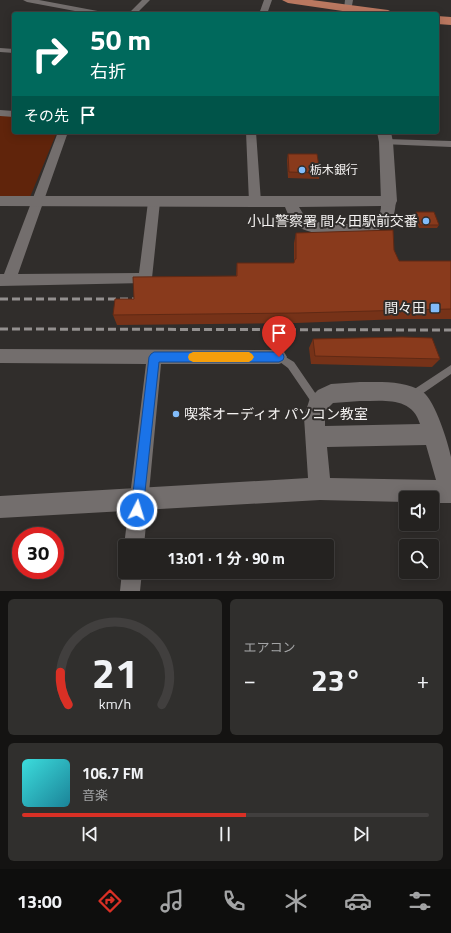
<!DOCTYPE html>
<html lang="ja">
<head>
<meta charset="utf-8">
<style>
  :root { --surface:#242220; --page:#302f2d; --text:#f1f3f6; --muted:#a3a4a5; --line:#413f3e; --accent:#d93025 }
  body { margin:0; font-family:"Titillium Web","Noto Sans JP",sans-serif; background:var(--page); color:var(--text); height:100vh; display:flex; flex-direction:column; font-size:15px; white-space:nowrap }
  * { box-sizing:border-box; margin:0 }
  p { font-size:13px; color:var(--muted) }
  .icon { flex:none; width:22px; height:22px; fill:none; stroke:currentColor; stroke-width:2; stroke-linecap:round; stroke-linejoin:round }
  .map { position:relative; height:591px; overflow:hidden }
  .side { display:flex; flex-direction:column; gap:8px; padding:8px; background:#141312; flex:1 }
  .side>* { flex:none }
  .hud { position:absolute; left:12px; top:12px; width:427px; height:122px; border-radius:4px; box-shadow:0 2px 10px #0003,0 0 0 1px var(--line); background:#00695c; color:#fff; overflow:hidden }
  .fabs { position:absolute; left:399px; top:491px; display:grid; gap:8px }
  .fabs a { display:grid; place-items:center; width:40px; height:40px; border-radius:4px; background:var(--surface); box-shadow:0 2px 10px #0003,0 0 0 1px var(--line); font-size:20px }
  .speed { position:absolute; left:12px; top:527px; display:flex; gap:8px; font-size:20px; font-weight:700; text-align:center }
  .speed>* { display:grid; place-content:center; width:52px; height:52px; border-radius:50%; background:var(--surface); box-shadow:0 2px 10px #0003,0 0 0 1px var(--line); line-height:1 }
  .speed .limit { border:6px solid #d22; background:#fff; color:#111 }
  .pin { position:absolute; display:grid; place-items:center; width:34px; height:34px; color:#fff; margin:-41px -17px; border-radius:50% 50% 50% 0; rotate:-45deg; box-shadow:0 0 4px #0007 }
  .pin .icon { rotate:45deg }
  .me { position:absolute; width:44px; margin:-22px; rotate:5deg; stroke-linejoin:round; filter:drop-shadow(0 0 3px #0008) }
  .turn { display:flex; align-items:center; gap:14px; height:84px; padding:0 12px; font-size:18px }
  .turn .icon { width:52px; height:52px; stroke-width:2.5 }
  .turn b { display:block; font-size:28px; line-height:34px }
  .then { display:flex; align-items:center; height:38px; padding:0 12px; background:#0003; gap:8px; font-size:15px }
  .big { font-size:30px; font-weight:700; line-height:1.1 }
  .side .widget { flex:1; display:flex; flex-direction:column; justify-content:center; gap:6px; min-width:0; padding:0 14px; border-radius:6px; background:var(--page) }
  .side .dial { align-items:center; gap:0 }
  .dial svg { height:104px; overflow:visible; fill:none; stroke:var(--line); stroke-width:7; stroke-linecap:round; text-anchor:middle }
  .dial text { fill:var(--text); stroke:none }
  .song { display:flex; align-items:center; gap:12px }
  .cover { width:48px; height:48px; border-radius:6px; background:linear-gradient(135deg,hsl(180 70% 55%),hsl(190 70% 35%)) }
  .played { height:4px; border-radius:2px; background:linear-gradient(90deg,var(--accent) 55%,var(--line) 55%) }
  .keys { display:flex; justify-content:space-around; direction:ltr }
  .heat { display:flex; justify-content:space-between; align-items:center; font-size:22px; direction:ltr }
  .side .tiles { flex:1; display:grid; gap:8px; grid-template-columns:1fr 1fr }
  .widget:last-child { grid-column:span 2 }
  .trip { position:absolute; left:118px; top:539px; width:216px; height:40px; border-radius:4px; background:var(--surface); box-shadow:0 2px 10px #0003,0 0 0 1px var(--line); font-weight:700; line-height:40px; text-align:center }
  .tab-bar { display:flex; height:64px; justify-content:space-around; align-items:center; background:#0e0e0d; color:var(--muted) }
  .tab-bar .icon { width:28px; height:28px }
  .tab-bar .on { color:var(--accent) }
  .tab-bar b { font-size:18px; color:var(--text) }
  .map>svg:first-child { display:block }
</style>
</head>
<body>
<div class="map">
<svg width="451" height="591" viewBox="0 0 451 591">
  <rect width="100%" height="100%" fill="#302d2b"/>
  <path fill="#60240b" d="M0 116H14V132H57L30 197 0 196Z"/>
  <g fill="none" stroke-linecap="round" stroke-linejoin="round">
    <path fill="#736e6d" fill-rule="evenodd" d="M279 353 294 362 320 400 321 403 320 406 317 407 314 406 288 368 276 359 275 357 276 355Z
      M451 365V374L416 398 413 399 410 398 409 395 410 392Z"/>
    <path fill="#736e6d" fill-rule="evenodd" d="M23 0H39L103 12 107 14H91L27 2Z
      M142 0H150L136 14H128Z
      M264 0H272L267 14H259Z
      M0 48 14 49V53L0 52Z
      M0 110 14 111V117L0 116Z
      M58 132H68L18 274 139 273 148 202 150 199 154 198 158 199 160 202 152 278 150 282 145 283 0 286V274H4Z
      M246 132H256L261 202 259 205 255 206 251 205 249 202Z
      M386 139 451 141V147L382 144 381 142 382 140Z
      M0 349 279 350 284 352 287 357 284 362 279 364H161L144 546H125V548L124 546 146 364 0 363Z
      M125 565V572H142L140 591H120L122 572Z"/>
    <path fill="#736e6d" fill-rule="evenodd" d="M345 0H353L351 11H345L344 9Z
      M0 196H389L394 197 396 201C395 208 395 216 390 222 376 240 317 238 298 227 291 223 288 214 285 207L0 206ZM381 206C381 209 380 213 379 215 370 227 320 226 309 219 304 216 302 212 299 207Z
      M360 382C380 382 405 380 423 392 435 401 448 442 451 457 451 471 451 489 451 503H432V498H406V502L320 500 0 518V496L308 478 304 417 310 398 318 390 331 384ZM360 401C383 401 412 396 420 424L325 426V411L333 403ZM426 445 436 480 330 478 327 447Z"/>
    <path fill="#736e6d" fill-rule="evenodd" d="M377 132H391L393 142 397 201 395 205 389 207 383 205 381 201 379 142Z"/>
    <path fill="#ba7860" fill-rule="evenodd" d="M282 0H312L388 10 392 12 394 14H363L288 3Z
      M437 16 451 17V25L437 24Z"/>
    <path stroke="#93908f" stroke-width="3" stroke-dasharray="8 4" stroke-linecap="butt" d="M0 299H143
      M0 329 451 330"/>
  </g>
  <path fill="#763218" d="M288 154 320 173 319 179 288 178 287 160Z
    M416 212 439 225 437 228H419L414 215Z
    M296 233 394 250 399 261H451V319H401L296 323 117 325 113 315 134 299 236 276 237 263H294V243Z
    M313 339 440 359 432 367 311 364 309 348Z"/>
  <path fill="#893a1c" stroke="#602914" d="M288 154H317L320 173 289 172Z
    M416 212H434L439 225H420Z
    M393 230 394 250 399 261H451V309L408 310 299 313 113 315 115 299H134L133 277 237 276V263H294L295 259H296V233Z
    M402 337 432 338 440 359 315 356 313 339Z"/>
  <path fill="#1a73e8" stroke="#114b97" d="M154 352H279L283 354 284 357 283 360 279 362H159L143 510 142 514 137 516 133 514 131 510 149 357 151 354Z"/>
  <path fill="#f59e0b" d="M193 352H249L252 354 254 357 252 360 249 362H193L189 360 188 357 189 354Z"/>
  <g fill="#82bcfa" stroke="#302d2b" stroke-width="1.5">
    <circle cx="302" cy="170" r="4"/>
    <circle cx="426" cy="221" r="4"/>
    <rect x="430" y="303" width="10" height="10" rx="2"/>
    <circle cx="176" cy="414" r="4"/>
  </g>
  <g text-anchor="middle" stroke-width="4" stroke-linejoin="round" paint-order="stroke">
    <g font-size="12" fill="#f4f2f1" stroke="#302d2b" text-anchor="start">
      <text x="310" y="174">栃木銀行</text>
    </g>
    <g font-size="14" fill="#f4f2f1" stroke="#302d2b" text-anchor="end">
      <text x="418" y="226">小山警察署 間々田駅前交番</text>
      <text x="426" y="313">間々田</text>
      <text x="184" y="419" text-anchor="start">喫茶オーディオ パソコン教室</text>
    </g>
  </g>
</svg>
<div class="fabs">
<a><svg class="icon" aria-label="sound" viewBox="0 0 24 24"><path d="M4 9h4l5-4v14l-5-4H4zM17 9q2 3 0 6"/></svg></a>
<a><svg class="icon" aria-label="search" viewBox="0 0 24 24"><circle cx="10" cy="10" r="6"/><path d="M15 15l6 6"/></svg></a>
</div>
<div class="speed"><div class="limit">30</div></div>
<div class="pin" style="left:279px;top:357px;background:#d93025"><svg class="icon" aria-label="arrive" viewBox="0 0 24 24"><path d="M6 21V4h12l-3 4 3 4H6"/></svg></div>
<svg class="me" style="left:137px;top:510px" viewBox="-20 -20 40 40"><circle r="17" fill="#1a73e8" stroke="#fff" stroke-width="3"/><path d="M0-11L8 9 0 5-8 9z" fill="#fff"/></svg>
<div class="trip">13:01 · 1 分 · 90 m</div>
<div class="hud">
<div class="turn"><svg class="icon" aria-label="right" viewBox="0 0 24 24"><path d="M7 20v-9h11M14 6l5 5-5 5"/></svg><div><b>50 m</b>右折</div></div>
<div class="then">その先<svg class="icon" aria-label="arrive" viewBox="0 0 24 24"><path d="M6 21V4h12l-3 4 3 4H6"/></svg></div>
</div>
</div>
<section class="side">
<div class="tiles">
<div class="widget dial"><svg viewBox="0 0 100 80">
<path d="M14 69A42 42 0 1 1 86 69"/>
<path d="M14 69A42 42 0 0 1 8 44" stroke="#d93025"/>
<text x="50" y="56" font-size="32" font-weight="700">21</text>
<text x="50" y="72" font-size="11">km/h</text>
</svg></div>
<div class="widget"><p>エアコン</p>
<div class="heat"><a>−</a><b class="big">23°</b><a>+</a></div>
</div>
<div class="widget">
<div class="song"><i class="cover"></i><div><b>106.7 FM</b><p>音楽</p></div></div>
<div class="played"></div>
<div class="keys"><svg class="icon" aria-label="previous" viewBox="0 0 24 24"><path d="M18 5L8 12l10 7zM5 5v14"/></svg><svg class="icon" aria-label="pause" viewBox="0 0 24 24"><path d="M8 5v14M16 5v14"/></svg><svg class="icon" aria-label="next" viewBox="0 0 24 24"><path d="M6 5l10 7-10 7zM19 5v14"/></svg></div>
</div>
</div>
</section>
<nav class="tab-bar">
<b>13:00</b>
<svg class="icon on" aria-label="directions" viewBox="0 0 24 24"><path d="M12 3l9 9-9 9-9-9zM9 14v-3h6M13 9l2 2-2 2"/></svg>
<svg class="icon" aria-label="music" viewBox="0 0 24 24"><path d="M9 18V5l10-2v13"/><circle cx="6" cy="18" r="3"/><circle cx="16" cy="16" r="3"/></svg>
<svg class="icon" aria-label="phone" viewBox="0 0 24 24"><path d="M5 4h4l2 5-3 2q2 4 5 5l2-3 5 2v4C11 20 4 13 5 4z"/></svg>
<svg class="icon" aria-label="climate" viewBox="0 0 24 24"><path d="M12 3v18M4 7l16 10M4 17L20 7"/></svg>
<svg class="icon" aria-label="car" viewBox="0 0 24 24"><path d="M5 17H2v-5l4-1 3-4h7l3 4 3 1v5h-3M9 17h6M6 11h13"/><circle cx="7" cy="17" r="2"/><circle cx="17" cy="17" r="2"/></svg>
<svg class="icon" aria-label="filters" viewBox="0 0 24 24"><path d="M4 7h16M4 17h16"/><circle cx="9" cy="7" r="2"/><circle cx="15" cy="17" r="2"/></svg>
</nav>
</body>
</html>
